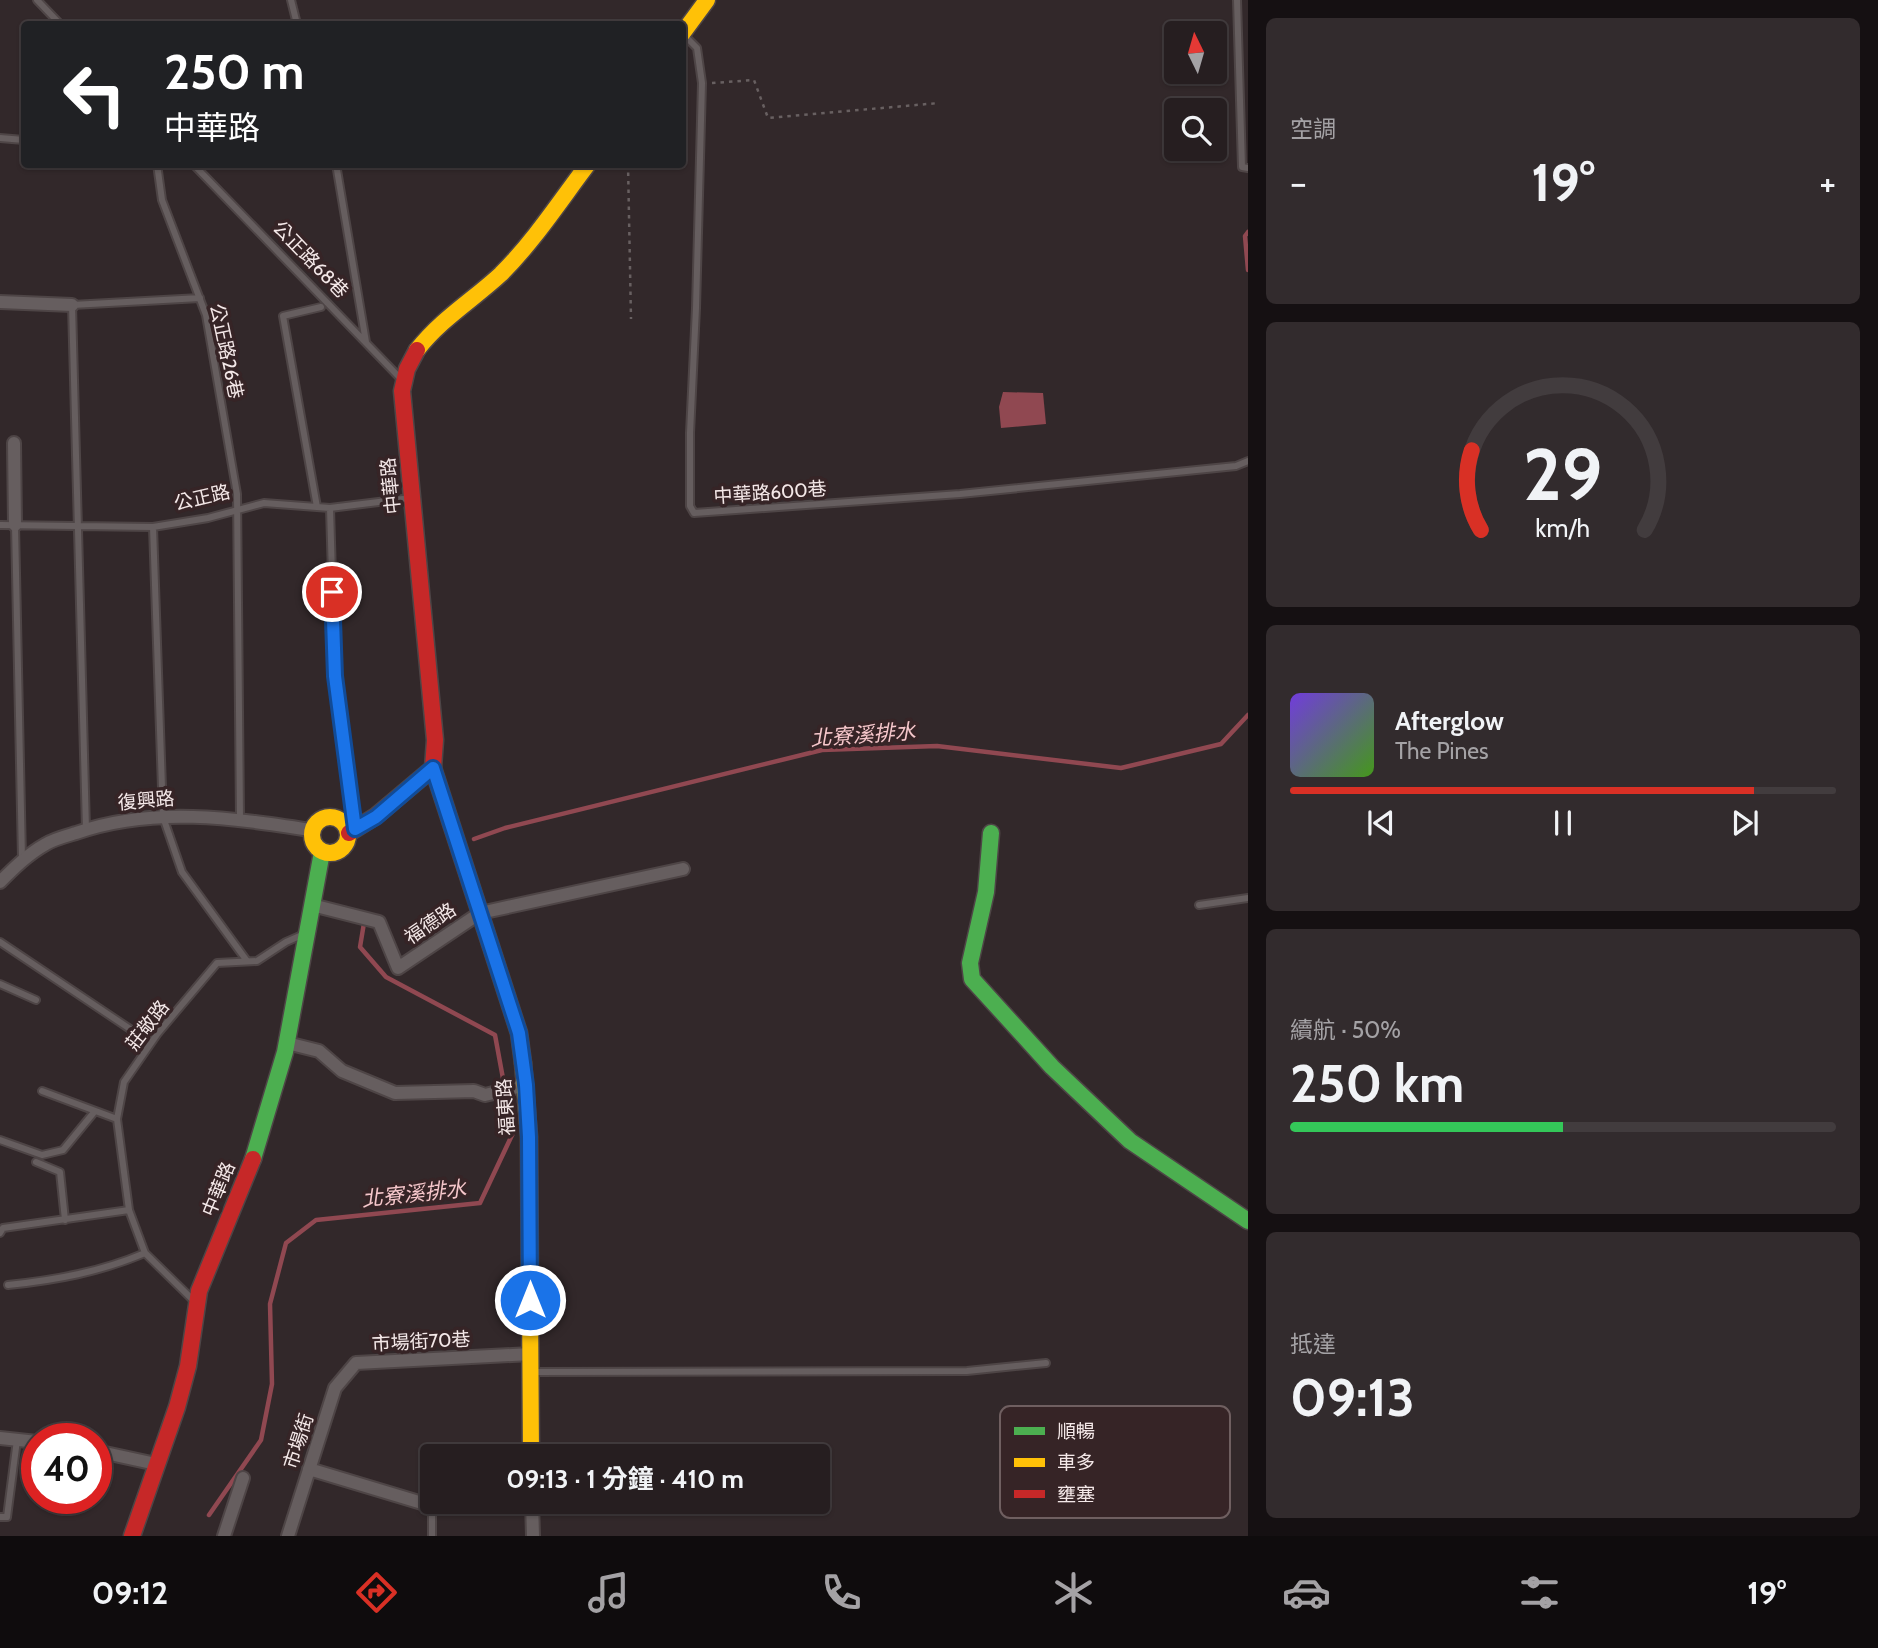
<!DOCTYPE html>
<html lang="zh-TW">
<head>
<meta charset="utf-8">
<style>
  :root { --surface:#261e20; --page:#322b2d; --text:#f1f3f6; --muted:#a4a2a5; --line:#423c3e; --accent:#d93025 }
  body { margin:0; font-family:Cabin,"Noto Sans TC",sans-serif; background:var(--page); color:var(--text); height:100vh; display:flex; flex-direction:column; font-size:26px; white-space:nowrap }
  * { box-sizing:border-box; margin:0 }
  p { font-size:23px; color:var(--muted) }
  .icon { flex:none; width:38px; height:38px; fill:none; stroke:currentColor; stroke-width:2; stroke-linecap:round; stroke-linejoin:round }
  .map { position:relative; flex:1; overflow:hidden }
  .sheet { display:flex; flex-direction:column; gap:18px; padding:18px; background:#151012; width:630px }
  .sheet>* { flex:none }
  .banner { position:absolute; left:21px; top:21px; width:665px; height:147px; border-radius:7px; box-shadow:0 2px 5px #0004,0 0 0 2px var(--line); background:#202124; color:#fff; overflow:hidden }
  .needle { width:46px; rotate:355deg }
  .tools { position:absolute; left:1164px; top:21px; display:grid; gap:14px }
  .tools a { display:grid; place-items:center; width:63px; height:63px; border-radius:7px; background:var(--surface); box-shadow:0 2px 5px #0004,0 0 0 2px var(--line); font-size:35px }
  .speed { position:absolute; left:21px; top:1423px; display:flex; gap:14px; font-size:35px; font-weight:700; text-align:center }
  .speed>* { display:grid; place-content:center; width:91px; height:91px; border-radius:50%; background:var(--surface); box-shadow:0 2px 5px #0004,0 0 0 2px var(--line); line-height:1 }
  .speed .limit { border:10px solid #d22; background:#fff; color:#111 }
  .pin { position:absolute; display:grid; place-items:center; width:60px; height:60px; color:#fff; margin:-30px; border:4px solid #fff; border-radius:50%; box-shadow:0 2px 7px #0007 }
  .me { position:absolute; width:77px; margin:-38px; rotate:0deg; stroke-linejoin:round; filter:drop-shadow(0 0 5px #0008) }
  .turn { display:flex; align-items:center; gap:24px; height:147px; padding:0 28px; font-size:32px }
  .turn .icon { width:91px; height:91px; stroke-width:2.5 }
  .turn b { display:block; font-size:49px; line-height:60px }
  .big { font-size:52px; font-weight:700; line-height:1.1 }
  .sheet .widget { flex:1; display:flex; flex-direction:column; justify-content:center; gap:10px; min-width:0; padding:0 24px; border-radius:10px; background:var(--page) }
  .sheet .dial { align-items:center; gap:0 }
  .dial svg { height:182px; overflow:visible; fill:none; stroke:var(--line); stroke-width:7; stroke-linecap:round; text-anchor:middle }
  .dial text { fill:var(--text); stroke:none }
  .song { display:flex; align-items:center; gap:21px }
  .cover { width:84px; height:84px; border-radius:10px; background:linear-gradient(135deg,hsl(260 70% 55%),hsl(100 70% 35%)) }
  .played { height:7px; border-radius:4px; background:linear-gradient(90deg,var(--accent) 85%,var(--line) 85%) }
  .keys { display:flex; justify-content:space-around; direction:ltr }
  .heat { display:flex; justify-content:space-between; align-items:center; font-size:38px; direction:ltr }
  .charge { height:10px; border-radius:5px; background:linear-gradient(90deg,#34c759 50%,var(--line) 0) }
  .trip { position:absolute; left:420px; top:1444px; width:410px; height:70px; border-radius:7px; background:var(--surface); box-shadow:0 2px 5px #0004,0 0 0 2px var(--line); font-weight:700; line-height:70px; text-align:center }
  .dock { display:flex; height:112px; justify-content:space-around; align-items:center; background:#0f0c0d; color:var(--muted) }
  .dock .icon { width:49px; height:49px }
  .dock .current { color:var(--accent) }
  .dock b { font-size:32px; color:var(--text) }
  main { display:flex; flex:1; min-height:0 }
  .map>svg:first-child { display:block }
</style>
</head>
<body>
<main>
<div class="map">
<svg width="1248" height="1536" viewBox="0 0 1248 1536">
  <rect width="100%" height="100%" fill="#32282a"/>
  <path fill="#904851" d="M1003 392 1043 393 1046 424 1001 428 999 407Z"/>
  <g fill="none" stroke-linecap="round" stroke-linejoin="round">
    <path stroke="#904851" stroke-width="4.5" d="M1248 232 1245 236 1248 270
      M474 839 505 828 822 750 937 746 1121 768 1221 744 1248 715
      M209 1515 261 1440 272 1384 270 1304 286 1243 316 1220 480 1203 513 1133 495 1035 386 977 360 947 364 923"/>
    <defs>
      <path id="lane" d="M37 0 60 24
        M291 0 297 24
        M1237 0 1242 167 1248 168
        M684 35 697 48 702 83 696 308 690 433V506L694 513 960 494 1236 466 1248 461
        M0 138 24 140
        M157 164 162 200 206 315 237 494 240 819
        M193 164 401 379
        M336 164 366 342
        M317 507 283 316 321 307
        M330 508 335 676 355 827
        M0 525 153 527 208 518 264 503 330 508 411 498
        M15 525 22 859
        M153 527 163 817 182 872 247 961
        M86 829 72 305 200 298
        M1199 905 1248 898
        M0 942 151 1043
        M0 984 36 1000
        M42 1091 117 1119
        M0 1140 42 1155 63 1150 95 1111
        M36 1162 60 1172 65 1220
        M0 1233 3 1228 129 1210
        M8 1285C56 1280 100 1272 145 1253
        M193 1300 145 1253 129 1210 117 1119 124 1082 158 1033 217 963 257 961 286 942 302 935
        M533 1372 967 1371 1046 1363
        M0 1517H7L17 1440
        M432 1536V1506"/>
      <path id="street" d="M0 302 72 305
        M14 443 15 525
        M0 882C14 868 28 854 46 844 54 839 66 836 76 833 153 806 233 818 311 830
        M312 905 379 922 398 968 480 913 683 869
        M287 1043 319 1051 342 1071 395 1093 474 1091 485 1095 526 1085
        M0 1438 37 1442
        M96 1451 156 1464
        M309 1469 432 1506 532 1505
        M532 1502 533 1536
        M224 1536 243 1478
        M288 1536 335 1388 356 1363 531 1354"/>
      <path id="fast" d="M433 768 519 1033 523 1063
        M991 833 986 892 970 963 972 979 1052 1067 1130 1141 1248 1221
        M253 1159 285 1052 322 852"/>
      <path id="slow" d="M682 34 707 0
        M417 350C441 319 473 300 501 274 534 241 560 201 588 164
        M312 835a18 18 0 1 1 36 0a18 18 0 1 1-36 0Z
        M523 1063 529 1137 531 1456"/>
      <path id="jam" d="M349 833 376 816 433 768 435 740 402 391 407 369 417 350
        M132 1536 177 1407 188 1366 199 1291 253 1159"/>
    </defs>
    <use href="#lane" stroke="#4e4546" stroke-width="10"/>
    <use href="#street" stroke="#4e4546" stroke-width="16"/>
    <use href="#fast" stroke="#4e4546" stroke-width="19"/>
    <use href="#slow" stroke="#4e4546" stroke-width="19"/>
    <use href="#jam" stroke="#4e4546" stroke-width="19"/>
    <path stroke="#686061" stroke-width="2.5" stroke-dasharray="3.5 5" stroke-linecap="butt" d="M712 83 754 80 768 118 939 103
      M628 164 631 319"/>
    <use href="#lane" stroke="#665e5f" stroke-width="6"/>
    <use href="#street" stroke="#665e5f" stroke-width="12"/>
    <use href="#fast" stroke="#4caf50" stroke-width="16"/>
    <use href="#slow" stroke="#ffc107" stroke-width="16"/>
    <use href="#jam" stroke="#c62828" stroke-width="16"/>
  </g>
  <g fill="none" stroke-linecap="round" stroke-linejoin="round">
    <defs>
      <path id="route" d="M332 592 335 676 355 829 376 817 433 768 519 1033 526 1085 529 1137 530 1300"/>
    </defs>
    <use href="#route" stroke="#114b97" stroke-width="18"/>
    <use href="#route" stroke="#1a73e8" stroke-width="12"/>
  </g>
  <g text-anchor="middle" stroke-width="7" stroke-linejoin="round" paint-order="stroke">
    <g font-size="19" fill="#f4e8e8" stroke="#362426">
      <text transform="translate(311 259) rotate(46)" y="7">公正路68巷</text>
      <text transform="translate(227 351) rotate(78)" y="7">公正路26巷</text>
      <text transform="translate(390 486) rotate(-96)" y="7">中華路</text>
      <text transform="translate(770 492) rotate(-4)" y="7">中華路600巷</text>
      <text transform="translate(202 497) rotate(-13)" y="7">公正路</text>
      <text transform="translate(146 800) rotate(-5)" y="7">復興路</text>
      <text transform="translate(430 923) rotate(-34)" y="7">福德路</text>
      <text transform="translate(147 1025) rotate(-52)" y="7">莊敬路</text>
      <text transform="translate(505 1107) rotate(-94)" y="7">福東路</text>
      <text transform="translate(218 1189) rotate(-68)" y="7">中華路</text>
      <text transform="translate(421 1341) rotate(-3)" y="7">市場街70巷</text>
      <text transform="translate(298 1441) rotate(-72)" y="7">市場街</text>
    </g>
    <g font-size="21" font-style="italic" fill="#f6c7cb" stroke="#362426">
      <text transform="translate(863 735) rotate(-4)" y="7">北寮溪排水</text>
      <text transform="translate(414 1194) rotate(-6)" y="7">北寮溪排水</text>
    </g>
  </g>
  <rect x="1000" y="1406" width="230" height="112" rx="10" fill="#362426" stroke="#6f5f60" stroke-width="2"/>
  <rect x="1014" y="1427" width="31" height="8" fill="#4caf50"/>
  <rect x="1014" y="1458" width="31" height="9" fill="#ffc107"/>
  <rect x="1014" y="1490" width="31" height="8" fill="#c62828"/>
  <g font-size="19" fill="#f4e8e8">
    <text x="1057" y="1438">順暢</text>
    <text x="1057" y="1469">車多</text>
    <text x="1057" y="1501">壅塞</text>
  </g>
</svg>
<div class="tools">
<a><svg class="needle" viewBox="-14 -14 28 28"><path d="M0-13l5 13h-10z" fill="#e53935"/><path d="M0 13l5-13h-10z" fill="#a4a2a5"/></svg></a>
<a><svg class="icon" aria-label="search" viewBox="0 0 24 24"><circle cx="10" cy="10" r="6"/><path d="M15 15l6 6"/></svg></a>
</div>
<div class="speed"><div class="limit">40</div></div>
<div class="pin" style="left:332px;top:592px;background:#d93025"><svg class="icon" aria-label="arrive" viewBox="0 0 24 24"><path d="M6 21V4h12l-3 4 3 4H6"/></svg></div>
<svg class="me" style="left:530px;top:1300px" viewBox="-20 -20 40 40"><circle r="17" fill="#1a73e8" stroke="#fff" stroke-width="3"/><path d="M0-11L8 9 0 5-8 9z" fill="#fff"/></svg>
<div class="trip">09:13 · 1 分鐘 · 410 m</div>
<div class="banner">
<div class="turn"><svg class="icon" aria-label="left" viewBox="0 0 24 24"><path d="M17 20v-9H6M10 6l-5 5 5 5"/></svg><div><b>250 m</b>中華路</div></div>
</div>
</div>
<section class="sheet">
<div class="widget"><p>空調</p>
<div class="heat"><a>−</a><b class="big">19°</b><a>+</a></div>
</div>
<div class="widget dial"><svg viewBox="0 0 100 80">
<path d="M14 69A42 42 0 1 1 86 69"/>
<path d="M14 69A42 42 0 0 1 10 34" stroke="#d93025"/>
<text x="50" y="56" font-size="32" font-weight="700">29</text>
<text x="50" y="72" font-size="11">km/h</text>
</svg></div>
<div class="widget">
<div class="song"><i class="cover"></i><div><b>Afterglow</b><p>The Pines</p></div></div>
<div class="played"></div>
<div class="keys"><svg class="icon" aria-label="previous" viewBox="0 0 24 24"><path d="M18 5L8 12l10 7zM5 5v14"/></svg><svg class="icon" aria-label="pause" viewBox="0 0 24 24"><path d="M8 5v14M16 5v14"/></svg><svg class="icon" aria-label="next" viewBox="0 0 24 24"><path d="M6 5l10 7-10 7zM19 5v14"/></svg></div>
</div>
<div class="widget"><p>續航 · 50%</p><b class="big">250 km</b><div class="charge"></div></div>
<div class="widget"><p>抵達</p><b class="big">09:13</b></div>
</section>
</main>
<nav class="dock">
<b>09:12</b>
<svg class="icon current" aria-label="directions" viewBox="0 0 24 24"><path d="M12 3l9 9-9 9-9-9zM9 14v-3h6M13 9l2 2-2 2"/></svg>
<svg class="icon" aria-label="music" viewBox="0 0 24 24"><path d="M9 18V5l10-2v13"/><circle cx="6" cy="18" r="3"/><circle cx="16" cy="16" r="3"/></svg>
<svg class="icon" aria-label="phone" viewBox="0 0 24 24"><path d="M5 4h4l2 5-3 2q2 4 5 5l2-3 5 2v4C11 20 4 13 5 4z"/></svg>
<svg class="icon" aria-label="climate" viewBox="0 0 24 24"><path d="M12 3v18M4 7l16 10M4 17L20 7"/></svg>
<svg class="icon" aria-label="car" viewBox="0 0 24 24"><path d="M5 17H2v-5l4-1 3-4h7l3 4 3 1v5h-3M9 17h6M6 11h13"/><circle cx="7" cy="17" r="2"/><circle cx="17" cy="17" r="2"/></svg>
<svg class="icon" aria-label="filters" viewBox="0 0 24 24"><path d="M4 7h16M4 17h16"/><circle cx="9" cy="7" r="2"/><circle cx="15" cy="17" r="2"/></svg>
<b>19°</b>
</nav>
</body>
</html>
